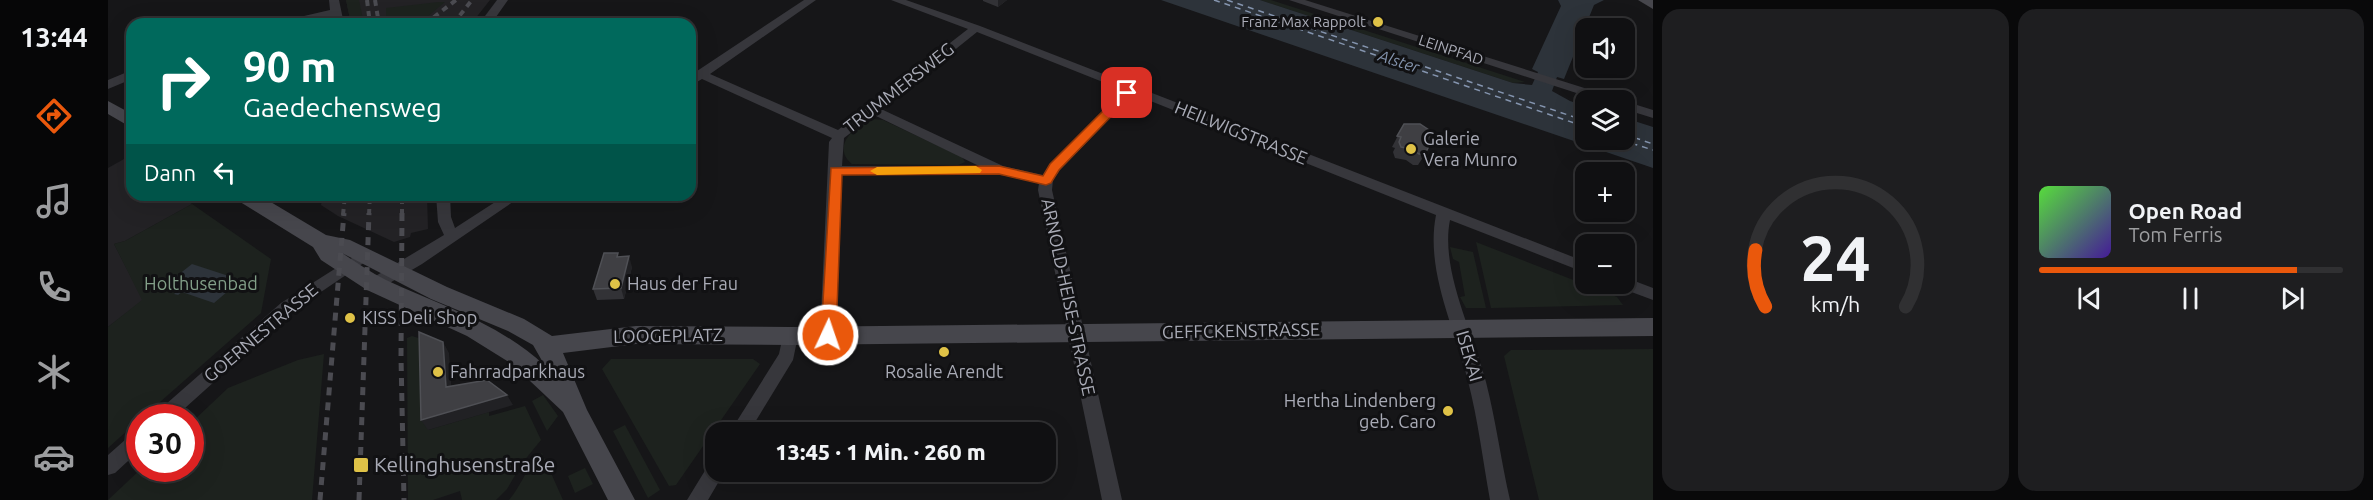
<!DOCTYPE html>
<html lang="de">
<head>
<meta charset="utf-8">
<style>
  :root { --surface:#101012; --page:#1e1e20; --text:#f1f3f6; --muted:#9c9d9f; --line:#303032; --accent:#ea580c }
  body { margin:0; font-family:Ubuntu,sans-serif; background:var(--page); color:var(--text); height:100vh; display:flex; flex-direction:column; font-size:22px; white-space:nowrap }
  * { box-sizing:border-box; margin:0 }
  p { font-size:20px; color:var(--muted) }
  .icon { flex:none; width:33px; height:33px; fill:none; stroke:currentColor; stroke-width:2; stroke-linecap:round; stroke-linejoin:round }
  .map { position:relative; flex:1; overflow:hidden }
  .sheet { display:flex; flex-direction:column; gap:9px; padding:9px; background:#09090a; width:720px }
  .sheet>* { flex:none }
  .guide { position:absolute; left:18px; top:18px; width:570px; height:183px; border-radius:18px; box-shadow:0 6px 24px #0002,0 0 0 2px var(--line); background:#00695c; color:#fff; overflow:hidden }
  .buttons { position:absolute; left:1467px; top:18px; display:grid; gap:12px }
  .buttons a { display:grid; place-items:center; width:60px; height:60px; border-radius:12px; background:var(--surface); box-shadow:0 6px 24px #0002,0 0 0 2px var(--line); font-size:30px }
  .speed { position:absolute; left:18px; top:404px; display:flex; gap:12px; font-size:30px; font-weight:700; text-align:center }
  .speed>* { display:grid; place-content:center; width:78px; height:78px; border-radius:50%; background:var(--surface); box-shadow:0 6px 24px #0002,0 0 0 2px var(--line); line-height:1 }
  .speed .limit { border:9px solid #d22; background:#fff; color:#111 }
  .pin { position:absolute; display:grid; place-items:center; width:51px; height:51px; color:#fff; margin:-26px; border-radius:12px; box-shadow:0 3px 9px #0006 }
  .me { position:absolute; width:66px; margin:-33px; rotate:3deg; stroke-linejoin:round; filter:drop-shadow(0 0 4px #0008) }
  .turn { display:flex; align-items:center; gap:21px; height:126px; padding:0 18px; font-size:27px }
  .turn .icon { width:78px; height:78px; stroke-width:2.5 }
  .turn b { display:block; font-size:42px; line-height:51px }
  .then { display:flex; align-items:center; height:57px; padding:0 18px; background:#0003; gap:12px; font-size:22px }
  .sheet .tile { flex:1; display:flex; flex-direction:column; justify-content:center; gap:9px; min-width:0; padding:0 21px; border-radius:18px; background:var(--page) }
  .sheet .dial { align-items:center; gap:0 }
  .dial svg { height:156px; overflow:visible; fill:none; stroke:var(--line); stroke-width:7; stroke-linecap:round; text-anchor:middle }
  .dial text { fill:var(--text); stroke:none }
  .song { display:flex; align-items:center; gap:18px }
  .cover { width:72px; height:72px; border-radius:9px; background:linear-gradient(135deg,hsl(110 70% 55%),hsl(260 70% 35%)) }
  .played { height:6px; border-radius:3px; background:linear-gradient(90deg,var(--accent) 85%,var(--line) 85%) }
  .keys { display:flex; justify-content:space-around; direction:ltr }
  .sheet .tiles { flex:1; display:grid; gap:9px; grid-template-columns:repeat(2,1fr) }
  .trip { position:absolute; left:597px; top:422px; width:351px; height:60px; border-radius:18px; background:var(--surface); box-shadow:0 6px 24px #0002,0 0 0 2px var(--line); font-weight:800; line-height:60px; text-align:center }
  main { display:flex; flex:1; min-height:0 }
  .tabs { display:flex; flex-direction:column; width:108px; justify-content:space-around; align-items:center; background:#060607; color:var(--muted) }
  .tabs .icon { width:42px; height:42px }
  .tabs .on { color:var(--accent) }
  .tabs b { font-size:27px; color:var(--text) }
  .map>svg:first-child { display:block }
</style>
</head>
<body>
<main>
<nav class="tabs">
<b>13:44</b>
<svg class="icon on" aria-label="directions" viewBox="0 0 24 24"><path d="M12 3l9 9-9 9-9-9zM9 14v-3h6M13 9l2 2-2 2"/></svg>
<svg class="icon" aria-label="music" viewBox="0 0 24 24"><path d="M9 18V5l10-2v13"/><circle cx="6" cy="18" r="3"/><circle cx="16" cy="16" r="3"/></svg>
<svg class="icon" aria-label="phone" viewBox="0 0 24 24"><path d="M5 4h4l2 5-3 2q2 4 5 5l2-3 5 2v4C11 20 4 13 5 4z"/></svg>
<svg class="icon" aria-label="climate" viewBox="0 0 24 24"><path d="M12 3v18M4 7l16 10M4 17L20 7"/></svg>
<svg class="icon" aria-label="car" viewBox="0 0 24 24"><path d="M5 17H2v-5l4-1 3-4h7l3 4 3 1v5h-3M9 17h6M6 11h13"/><circle cx="7" cy="17" r="2"/><circle cx="17" cy="17" r="2"/></svg>
</nav>
<div class="map">
<svg width="1545" height="500" viewBox="0 0 1545 500">
  <rect width="100%" height="100%" fill="#161618"/>
  <path fill="#232225" d="M238 0H382L363 24H243Z
    M16 159 24 164V195H71L84 204 17 241 6 244 35 300 0 327V168Z
    M215 195H319L320 229 303 233 302 237 286 242 230 216 213 205Z"/>
  <path fill="#1d221e" d="M238 0H251L256 24H243Z
    M1152 0H1163L1417 82 1405 83Z
    M331 2H337L311 24H278V8Z
    M764 119 775 120 854 157 857 162 850 165 744 164C723 147 746 126 764 119Z
    M84 204 163 259 153 313 35 417H32L31 420 0 448V327L34 300 6 244 17 241Z
    M1368 242 1509 297 1515 305 1383 308Z
    M1342 247 1365 252 1378 308H1358L1352 297 1357 296 1351 262 1345 259Z
    M304 336 317 340 320 430 381 412V416L417 406 433 440 415 462 399 489 388 500H354L352 491 325 500H300L299 338Z
    M1545 349V500H1431L1396 356 1403 350Z
    M216 354 204 500H0L34 468H82L83 423 120 388 190 360Z
    M503 359H645L652 364 568 485 561 486 494 369Z
    M435 395 450 416 439 431 424 401Z
    M517 425 552 490 540 498 505 431Z
    M434 453 455 500H401C414 485 419 465 434 453Z
    M477 468 485 484 467 493 460 476Z"/>
  <path fill="#2d333a" d="M1053 0H1152L1405 83 1424 85 1430 72 1424 69 1453 6 1450 0H1496L1486 5 1456 79 1449 77 1444 91 1462 101 1477 106 1478 140H1516L1517 118 1545 127V168Z
    M84 264 133 280 106 303 74 292 70 295 66 294 69 291 56 286Z"/>
  <g fill="none" stroke-linecap="round" stroke-linejoin="round">
    <path stroke="#8494ae" stroke-width="1.5" stroke-dasharray="6 5" stroke-linecap="butt" d="M1106 0 1478 127
      M1119 0 1478 121
      M1516 134 1545 144
      M1513 140 1545 150"/>
    <path fill="#37373c" fill-rule="evenodd" d="M221 0H231L236 24H224L223 17 189 24H168L170 22 222 10Z
      M389 0H400L383 24H371Z
      M696 0H708L602 74 730 130 860 29 783 0H798L872 26 1478 262V273L1342 220C1332 270 1365 333 1378 382 1388 421 1393 461 1402 500H1382C1375 461 1370 420 1360 381 1347 328 1317 271 1328 215L1025 94 952 170 945 180 944 190 1014 500H994L930 190 931 183 888 174 733 175 728 335 726 340 720 341 714 340 712 335 721 142 724 138 594 79 582 86V77L589 71ZM869 32 1015 90 942 164 935 175 895 166 773 109ZM766 115 871 166H734L736 138Z
      M1181 0H1197L1505 97 1507 100H1490Z
      M24 70V79L0 89V80Z
      M1516 101 1545 110V118L1516 109Z
      M328 195H342L343 217 347 228 398 195H415L314 264 273 288H261L259 284 261 280 336 235 330 222Z
      M255 251 260 252 263 256 260 260 185 311 67 417H46L49 412 173 303Z
      M1516 277 1545 288V300L1510 287 1508 284H1516Z
      M682 330 688 331 690 336 685 360 641 432H622L671 354 676 331Z
      M32 430V450L7 473 0 475V455L26 432Z
      M608 462V471H617L600 500H579L601 464Z"/>
    <path fill="#46464c" fill-rule="evenodd" d="M1530 0H1545V9Z
      M0 101 24 114V128L0 114Z
      M126 195H151L218 235 242 240 339 287 416 319 444 336 528 326 682 327 1545 318V336L682 345 528 344 455 353 479 410 527 500H500L455 412 404 364 359 336 259 290 213 260 205 247 129 200ZM234 253 323 299 400 331 425 345 437 366C393 324 332 305 278 280 262 272 248 262 234 253Z"/>
    <path stroke="#4b4b51" stroke-width="4" stroke-dasharray="6 5" stroke-linecap="butt" d="M259 0 262 24
      M267 0 271 24
      M317 24 348 0
      M345 24 364 0
      M235 215 237 195
      M261 215 262 195
      M294 215V195"/>
    <path stroke="#4b4b51" stroke-width="5" stroke-dasharray="8 7" stroke-linecap="butt" d="M294 213 293 357 296 500
      M212 500 236 213
      M251 500 261 213"/>
  </g>
  <path fill="#323236" d="M875 0H899L890 7 875 1Z
    M1296 124 1317 154 1310 165H1305L1298 160 1287 158 1285 152 1287 148 1284 147Z
    M511 257 524 267 516 299 489 300 485 289Z"/>
  <path fill="#212124" d="M890 0H899L890 7Z
    M521 256 524 267 516 299 513 288Z
    M335 342 341 353 344 397 338 387Z
    M399 395 405 405 320 430 313 420Z"/>
  <path fill="#3f3f43" stroke="#4f5055" stroke-width="1.5" d="M1296 124H1312L1327 134 1317 154H1311L1304 149 1293 147 1291 142 1293 137 1289 136Z
    M496 253H510L509 257 521 256 513 288 485 289Z
    M311 332 335 342 338 387 379 380 399 395 313 420Z"/>
  <path fill="#ea580c" stroke="#983908" stroke-width="1.5" d="M1019 90 1024 93 1023 96 951 170 943 183 938 185 891 174 734 175 728 335 725 339H715L713 335 723 168 891 166 935 176 942 164 1015 91Z"/>
  <path fill="#f59e0b" d="M868 166 874 170 872 173 769 175 762 171 769 167Z"/>
  <g fill="#dfc247" stroke="#111113" stroke-width="2">
    <circle cx="1270" cy="22" r="6"/>
    <circle cx="1303" cy="149" r="6"/>
    <circle cx="507" cy="284" r="6"/>
    <circle cx="242" cy="318" r="6"/>
    <circle cx="836" cy="352" r="6"/>
    <circle cx="330" cy="372" r="6"/>
    <circle cx="1340" cy="411" r="6"/>
    <rect x="245" y="457" width="16" height="16" rx="3"/>
  </g>
  <g text-anchor="middle" stroke-width="6" stroke-linejoin="round" paint-order="stroke">
    <g font-size="15" fill="#a9abb6" stroke="#111113" text-anchor="end">
      <text x="1258" y="27">Franz Max Rappolt</text>
    </g>
    <g font-size="15" fill="#a9abb6" stroke="#111113">
      <text transform="translate(1343 50) rotate(18)" y="5">LEINPFAD</text>
    </g>
    <g font-size="16" font-style="italic" fill="#8494ae" stroke="#111113">
      <text transform="translate(1291 61) rotate(18)" y="6">Alster</text>
    </g>
    <g font-size="18" fill="#a9abb6" stroke="#111113">
      <text transform="translate(791 88) rotate(-38)" y="6">TRUMMERSWEG</text>
      <text transform="translate(1133 133) rotate(22)" y="6">HEILWIGSTRASSE</text>
      <text transform="translate(960 297) rotate(78)" y="6">ARNOLD-HEISE-STRASSE</text>
      <text transform="translate(1133 331) rotate(-1)" y="6">GEFFCKENSTRASSE</text>
      <text transform="translate(153 333) rotate(-40)" y="6">GOERNESTRASSE</text>
      <text transform="translate(560 336) rotate(-1)" y="6">LOOGEPLATZ</text>
      <text transform="translate(1361 356) rotate(74)" y="6">ISEKAI</text>
    </g>
    <g font-size="18" fill="#a9abb6" stroke="#111113" text-anchor="start">
      <text x="1315" y="145">Galerie<tspan x="1315" dy="21">Vera Munro</tspan></text>
      <text x="519" y="290">Haus der Frau</text>
      <text x="254" y="324">KISS Deli Shop</text>
      <text x="342" y="378">Fahrradparkhaus</text>
      <text x="836" y="378" text-anchor="middle">Rosalie Arendt</text>
      <text x="1328" y="407" text-anchor="end">Hertha Lindenberg<tspan x="1328" dy="21">geb. Caro</tspan></text>
    </g>
    <g font-size="18" fill="#829f88" stroke="#111113">
      <text x="93" y="290">Holthusenbad</text>
    </g>
    <g font-size="21" fill="#a9abb6" stroke="#111113" text-anchor="start">
      <text x="266" y="472">Kellinghusenstraße</text>
    </g>
  </g>
</svg>
<div class="buttons">
<a><svg class="icon" aria-label="sound" viewBox="0 0 24 24"><path d="M4 9h4l5-4v14l-5-4H4zM17 9q2 3 0 6"/></svg></a>
<a><svg class="icon" aria-label="layers" viewBox="0 0 24 24"><path d="M12 4l9 5-9 5-9-5zM3 14l9 5 9-5"/></svg></a>
<a>+</a>
<a>−</a>
</div>
<div class="speed"><div class="limit">30</div></div>
<div class="pin" style="left:1019px;top:93px;background:#d93025"><svg class="icon" aria-label="arrive" viewBox="0 0 24 24"><path d="M6 21V4h12l-3 4 3 4H6"/></svg></div>
<svg class="me" style="left:720px;top:335px" viewBox="-20 -20 40 40"><circle r="17" fill="#ea580c" stroke="#fff" stroke-width="3"/><path d="M0-11L8 9 0 5-8 9z" fill="#fff"/></svg>
<div class="trip">13:45 · 1 Min. · 260 m</div>
<div class="guide">
<div class="turn"><svg class="icon" aria-label="right" viewBox="0 0 24 24"><path d="M7 20v-9h11M14 6l5 5-5 5"/></svg><div><b>90 m</b>Gaedechensweg</div></div>
<div class="then">Dann<svg class="icon" aria-label="left" viewBox="0 0 24 24"><path d="M17 20v-9H6M10 6l-5 5 5 5"/></svg></div>
</div>
</div>
<section class="sheet">
<div class="tiles">
<div class="tile dial"><svg viewBox="0 0 100 80">
<path d="M14 69A42 42 0 1 1 86 69"/>
<path d="M14 69A42 42 0 0 1 9 40" stroke="#ea580c"/>
<text x="50" y="56" font-size="32" font-weight="700">24</text>
<text x="50" y="72" font-size="11">km/h</text>
</svg></div>
<div class="tile">
<div class="song"><i class="cover"></i><div><b>Open Road</b><p>Tom Ferris</p></div></div>
<div class="played"></div>
<div class="keys"><svg class="icon" aria-label="previous" viewBox="0 0 24 24"><path d="M18 5L8 12l10 7zM5 5v14"/></svg><svg class="icon" aria-label="pause" viewBox="0 0 24 24"><path d="M8 5v14M16 5v14"/></svg><svg class="icon" aria-label="next" viewBox="0 0 24 24"><path d="M6 5l10 7-10 7zM19 5v14"/></svg></div>
</div>
</div>
</section>
</main>
</body>
</html>
